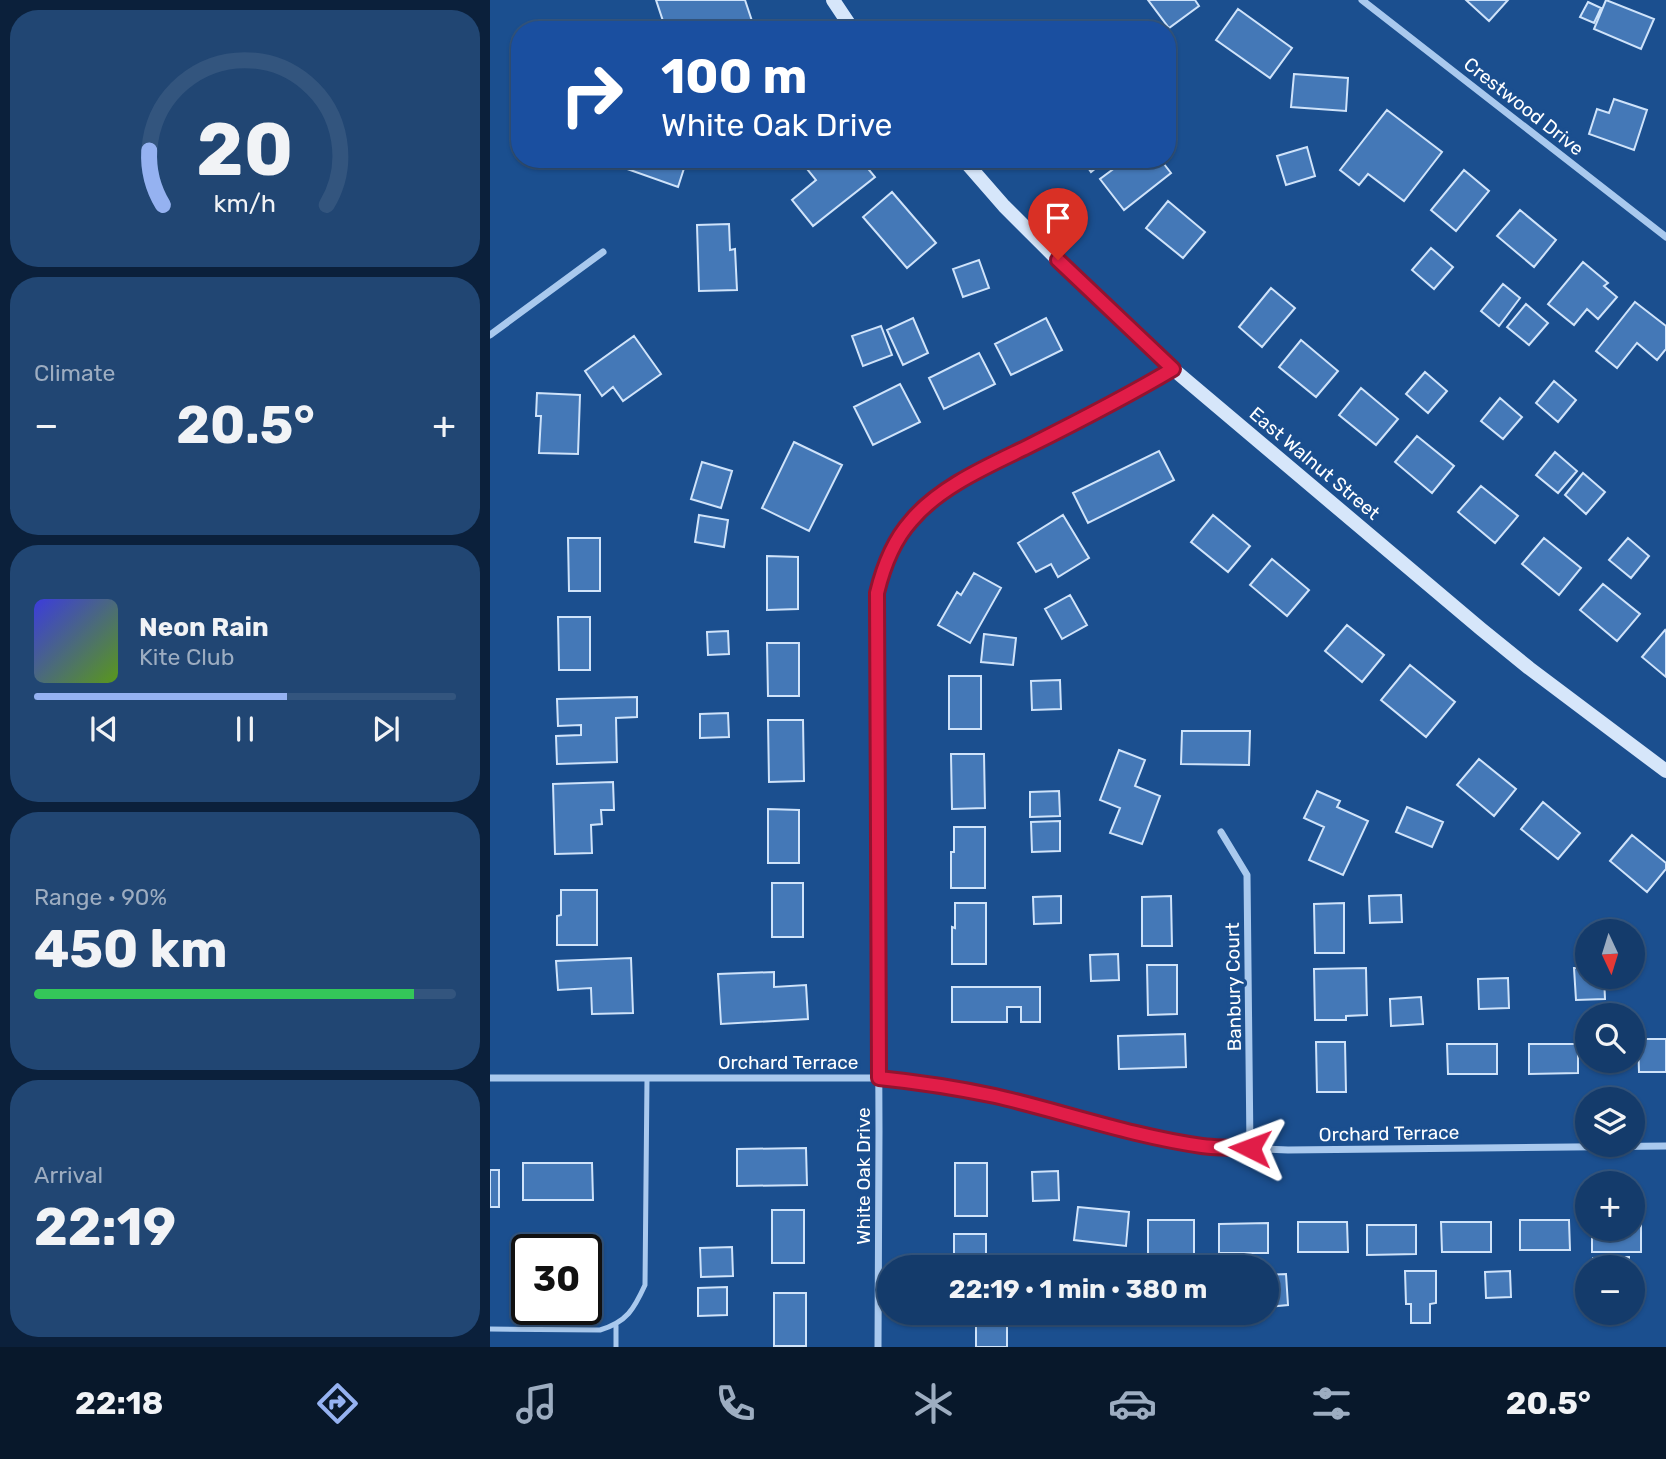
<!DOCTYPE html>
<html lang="en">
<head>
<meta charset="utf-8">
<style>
  :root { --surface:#143b6b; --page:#214673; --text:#f1f3f6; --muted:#9dadc1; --line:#33557e; --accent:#95b2f1 }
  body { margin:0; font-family:Rubik,sans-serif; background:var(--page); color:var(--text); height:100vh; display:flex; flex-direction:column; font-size:26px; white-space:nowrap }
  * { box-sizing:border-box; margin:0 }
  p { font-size:23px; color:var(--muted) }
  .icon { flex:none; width:38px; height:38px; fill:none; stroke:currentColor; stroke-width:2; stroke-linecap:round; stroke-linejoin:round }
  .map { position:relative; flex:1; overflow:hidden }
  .side { display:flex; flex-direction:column; gap:10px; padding:10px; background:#0b203b; width:490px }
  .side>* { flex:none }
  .hud { position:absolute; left:21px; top:21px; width:665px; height:147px; border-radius:28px; box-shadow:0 2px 5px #0004,0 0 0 2px var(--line); background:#1a4fa0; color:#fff; overflow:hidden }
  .needle { width:46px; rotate:176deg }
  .controls { position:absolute; left:1085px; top:919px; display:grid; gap:14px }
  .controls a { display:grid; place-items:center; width:70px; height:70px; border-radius:50%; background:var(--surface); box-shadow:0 2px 5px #0004,0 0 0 2px var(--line); font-size:35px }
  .speed { position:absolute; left:21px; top:1234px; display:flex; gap:14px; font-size:35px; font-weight:700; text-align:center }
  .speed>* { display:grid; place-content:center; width:91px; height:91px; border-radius:50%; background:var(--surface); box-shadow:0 2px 5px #0004,0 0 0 2px var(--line); line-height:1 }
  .speed .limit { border:4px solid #111; border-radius:10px; background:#fff; color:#111 }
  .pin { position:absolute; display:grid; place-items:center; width:60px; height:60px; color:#fff; margin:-72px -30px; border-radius:50% 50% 50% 0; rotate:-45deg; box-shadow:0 0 7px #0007 }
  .pin .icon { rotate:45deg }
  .me { position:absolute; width:77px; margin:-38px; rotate:273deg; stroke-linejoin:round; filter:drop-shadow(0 0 5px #0008) }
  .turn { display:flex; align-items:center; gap:24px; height:147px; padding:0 35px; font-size:32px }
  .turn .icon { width:91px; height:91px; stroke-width:2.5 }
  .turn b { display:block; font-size:49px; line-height:60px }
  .big { font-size:52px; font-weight:700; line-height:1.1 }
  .side .card { flex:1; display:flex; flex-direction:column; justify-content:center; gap:10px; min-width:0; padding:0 24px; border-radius:28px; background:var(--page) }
  .side .dial { align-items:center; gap:0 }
  .dial svg { height:182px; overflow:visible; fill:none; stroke:var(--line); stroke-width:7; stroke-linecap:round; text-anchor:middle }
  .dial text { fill:var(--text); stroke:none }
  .song { display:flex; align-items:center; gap:21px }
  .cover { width:84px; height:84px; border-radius:10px; background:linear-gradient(135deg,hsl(240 70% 55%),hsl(90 70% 35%)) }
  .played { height:7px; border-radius:4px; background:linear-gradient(90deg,var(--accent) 60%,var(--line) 60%) }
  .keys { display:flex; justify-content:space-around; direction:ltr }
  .heat { display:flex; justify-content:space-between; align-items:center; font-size:38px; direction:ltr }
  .charge { height:10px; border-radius:5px; background:linear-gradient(90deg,#34c759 90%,var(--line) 0) }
  .trip { position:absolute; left:387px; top:1255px; width:402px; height:70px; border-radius:35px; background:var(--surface); box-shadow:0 2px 5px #0004,0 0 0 2px var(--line); font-weight:700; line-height:70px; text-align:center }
  .menu { display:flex; height:112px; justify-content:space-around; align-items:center; background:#08182b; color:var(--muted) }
  .menu .icon { width:49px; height:49px }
  .menu .on { color:var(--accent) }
  .menu b { font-size:32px; color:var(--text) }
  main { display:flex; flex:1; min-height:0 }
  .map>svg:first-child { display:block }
</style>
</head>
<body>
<main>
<section class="side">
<div class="card dial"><svg viewBox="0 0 100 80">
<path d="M14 69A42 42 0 1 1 86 69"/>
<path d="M14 69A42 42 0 0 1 8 45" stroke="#95b2f1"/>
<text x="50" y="56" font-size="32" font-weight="700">20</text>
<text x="50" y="72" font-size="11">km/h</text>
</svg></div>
<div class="card"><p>Climate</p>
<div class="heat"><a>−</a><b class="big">20.5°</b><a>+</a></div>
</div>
<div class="card">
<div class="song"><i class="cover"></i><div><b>Neon Rain</b><p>Kite Club</p></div></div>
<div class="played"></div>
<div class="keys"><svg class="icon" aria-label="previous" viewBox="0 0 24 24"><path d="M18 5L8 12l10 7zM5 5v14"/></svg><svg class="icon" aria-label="pause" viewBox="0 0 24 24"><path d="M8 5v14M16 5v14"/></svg><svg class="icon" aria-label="next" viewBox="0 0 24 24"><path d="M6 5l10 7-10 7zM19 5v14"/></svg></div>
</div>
<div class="card"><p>Range · 90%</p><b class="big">450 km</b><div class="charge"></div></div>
<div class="card"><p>Arrival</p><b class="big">22:19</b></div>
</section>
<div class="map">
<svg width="1176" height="1347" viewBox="0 0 1176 1347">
  <rect width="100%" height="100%" fill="#1b4f8f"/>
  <path fill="#4478b7" stroke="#cfe3fa" stroke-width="2" d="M166 0H255L265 30H176Z
    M658 0H705L709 6 679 28Z
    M976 0H1018L999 21Z
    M1116 0 1164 19 1151 49 1104 29Z
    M1098 2 1111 8 1104 23 1090 17Z
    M748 9 802 48 780 78 726 40Z
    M804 74 858 78 856 111 801 107Z
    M1124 99 1157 110 1144 150 1099 134 1107 109 1119 113Z
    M897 110 952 152 914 201 878 174 869 185 850 170Z
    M817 147 825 176 796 185 787 156Z
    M109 159H197L188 187Z
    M309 159H370L385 177 323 226 302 200 326 180Z
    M592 159H617L601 172Z
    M626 159H670L681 173 634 210 610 179 630 164Z
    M974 170 999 191 966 231 941 210Z
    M402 192 446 243 417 268 373 217Z
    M678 201 715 232 693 258 656 228Z
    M1030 210 1066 240 1044 267 1007 236Z
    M239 224 240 250 245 249 247 290 209 291 207 225Z
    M941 248 963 267 944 289 922 270Z
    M489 260 499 288 473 297 463 269Z
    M1093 262 1118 283 1114 286 1127 297 1108 319 1097 309 1084 325 1058 304Z
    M1013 284 1030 298 1009 326 991 311Z
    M781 288 805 308 772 347 749 327Z
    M1145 302 1176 326V349L1167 360 1147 343 1127 368 1106 351Z
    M1036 304 1058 323 1039 345 1017 327Z
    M423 318 438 353 413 365 397 330Z
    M556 318 572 350 521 375 505 344Z
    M391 326 402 355 373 366 362 336Z
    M144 336 171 374 133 401 123 387 112 396 95 371Z
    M811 340 848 371 826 397 789 367Z
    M489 353 505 384 454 409 439 378Z
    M935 372 957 391 938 413 916 394Z
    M1064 381 1086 400 1068 422 1046 403Z
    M410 384 430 422 383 445 364 407Z
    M871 388 908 419 886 445 849 415Z
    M47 393 90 395 88 454 49 453 51 416H46Z
    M1010 398 1032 417 1013 439 991 421Z
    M927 436 964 466 942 493 905 462Z
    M304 442 352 465 319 531 272 508Z
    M669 451 684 480 598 523 583 493Z
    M1065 452 1087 471 1068 493 1046 475Z
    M212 462 242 471 231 508 201 499Z
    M1093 473 1115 492 1096 514 1075 495Z
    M991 486 1028 516 1005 543 968 512Z
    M209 515 238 520 234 547 205 542Z
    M573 515 599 558 568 577 561 564 546 572 528 543Z
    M723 515 760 546 738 572 701 542Z
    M78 538H110V591H79Z
    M1054 538 1091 568 1069 595 1032 564Z
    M1138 538 1159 556 1141 578 1119 560Z
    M277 556 308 557V609L277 610Z
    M782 559 819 590 797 616 760 585Z
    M484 573 511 588 480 643 448 625 467 592 471 595Z
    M1113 584 1150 614 1127 641 1090 610Z
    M580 595 597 625 572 639 555 609Z
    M68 617H100V670H69Z
    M857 625 894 655 872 682 835 651Z
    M1175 630 1176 632V677L1152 657Z
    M238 631 239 654 218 655 217 632Z
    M494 634 526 638 523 665 491 662Z
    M277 643H309V696H278Z
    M920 665 965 702 936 737 891 700Z
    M459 676H491V729H459Z
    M570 680 571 709 542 710 541 681Z
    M147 697V717L126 718 127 762 67 764 66 736 91 735V725L68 726 67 699Z
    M238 713 239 737 210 738V714Z
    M278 720H313L314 781 279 782Z
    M692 731H760L759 765 691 764Z
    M629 750 655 760 645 786 670 796 652 844 620 833 630 808 610 800Z
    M461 754H494L495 808 462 809Z
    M989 759 1026 789 1004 816 967 785Z
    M123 782 124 810H111L112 824 101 825 102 853 65 854 63 784Z
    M569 791 570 816 540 817V792Z
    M827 791 850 801 847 807 878 821 853 875 819 860 834 827 814 818Z
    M1053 802 1090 833 1068 859 1031 829Z
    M917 807 953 822 942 847 906 832Z
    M278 809 309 810V863H278Z
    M570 821V851L542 852 541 822Z
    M464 827H495V888H461V852H464Z
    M1142 835 1176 863V869L1157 892 1120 861Z
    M282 883H313V937H282Z
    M71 890H107V945H67V916L71 915Z
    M911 895 912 922 880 923 879 896Z
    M571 896V923L544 924 543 897Z
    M681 896 682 946H652V897Z
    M465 903H496V964H462V927L465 928Z
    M854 903V953H825L824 904Z
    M628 954 629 980 601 981 600 955Z
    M141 958 143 1013 102 1014 101 988 68 990 66 961Z
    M657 965H687V1014L658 1015Z
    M876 968 877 1015 856 1016V1020H825L824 969Z
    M1084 968H1097V976H1114L1115 999 1086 1000Z
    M284 972V987L316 985 318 1019 231 1024 228 974Z
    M1018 978 1019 1008 989 1009 988 979Z
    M462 987H550V1022H531V1007H517V1022H462Z
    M931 997 933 1024 901 1026 900 999Z
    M695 1034 696 1067 629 1069 628 1036Z
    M1148 1039H1176V1072H1149Z
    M826 1042H855L856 1092H827Z
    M957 1044H1007V1074H958Z
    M1039 1044H1088V1073L1039 1074Z
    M316 1148 317 1185 247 1186V1149Z
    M33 1163H102L103 1200H33Z
    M465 1163H497V1216H465Z
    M0 1170H9V1207H0Z
    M568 1171 569 1200 543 1201 542 1172Z
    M588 1207 639 1212 636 1246 584 1240Z
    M282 1210H314V1263H282Z
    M658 1220H704V1267H658Z
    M1030 1220H1079L1080 1250H1030Z
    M808 1222H857L858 1252H808Z
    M951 1222H1001V1252H952Z
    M1143 1222H1151V1252H1102V1228H1143Z
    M778 1223V1253H729V1224Z
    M877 1225H926V1254L877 1255Z
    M464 1234H496V1267H464Z
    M242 1247 243 1276 211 1277 210 1248Z
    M1139 1257V1267H1103V1258Z
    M915 1271H946V1303L940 1304V1323H921V1304H916Z
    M1020 1271 1021 1297 996 1298 995 1272Z
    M796 1274 798 1305 777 1307V1275Z
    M237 1287V1315L208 1316V1288Z
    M284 1293H316V1346H284Z
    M486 1316H517V1347H486Z"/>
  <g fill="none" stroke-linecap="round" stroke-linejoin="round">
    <path stroke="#a9c9ee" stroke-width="5" d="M126 1326V1347
      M0 1329 110 1330C137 1322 144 1309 155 1285L157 1078"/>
    <path stroke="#a9c9ee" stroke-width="7" d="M872 0 1176 237
      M0 335 113 252
      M731 832 757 875 760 1148
      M0 1078H389L419 1081 506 1097 646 1134 715 1146 798 1150 1176 1146
      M388 1347 389 1131 387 593C393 568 403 541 421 521 450 487 494 469 532 449 583 423 635 399 683 369"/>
    <path stroke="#d6e6fa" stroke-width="14" d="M343 0 363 30
      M473 159 514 206 568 260 683 369 991 629 1039 668 1176 771"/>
  </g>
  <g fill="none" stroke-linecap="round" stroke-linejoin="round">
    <defs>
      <path id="route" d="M568 260 683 369C636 397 587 422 537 447 498 466 449 487 421 521 403 541 393 568 387 593L389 1078C428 1082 467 1088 505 1096 574 1112 641 1136 712 1146 728 1148 744 1148 760 1148"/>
    </defs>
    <use href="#route" stroke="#92132f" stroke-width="18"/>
    <use href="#route" stroke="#e11d48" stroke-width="12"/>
  </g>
  <g text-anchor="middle" stroke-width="7" stroke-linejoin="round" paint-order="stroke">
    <g font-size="19" fill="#fff" stroke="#1b4f8f">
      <text transform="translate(1034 106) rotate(38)" y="7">Crestwood Drive</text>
      <text transform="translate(825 463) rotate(40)" y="7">East Walnut Street</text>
      <text transform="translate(743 987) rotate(-91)" y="7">Banbury Court</text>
      <text x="298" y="1069">Orchard Terrace</text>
      <text transform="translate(899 1133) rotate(-1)" y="7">Orchard Terrace</text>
      <text transform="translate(373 1176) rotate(-90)" y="7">White Oak Drive</text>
    </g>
  </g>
</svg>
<div class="controls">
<a><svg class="needle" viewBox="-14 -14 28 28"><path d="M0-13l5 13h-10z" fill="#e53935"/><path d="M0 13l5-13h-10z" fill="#9dadc1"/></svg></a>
<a><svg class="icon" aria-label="search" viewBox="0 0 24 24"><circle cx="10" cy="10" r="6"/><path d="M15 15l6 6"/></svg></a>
<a><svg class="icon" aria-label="layers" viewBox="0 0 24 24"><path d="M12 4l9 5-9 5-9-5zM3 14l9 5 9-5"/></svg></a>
<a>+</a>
<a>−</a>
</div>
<div class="speed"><div class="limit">30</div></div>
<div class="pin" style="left:568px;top:260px;background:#d93025"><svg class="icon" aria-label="arrive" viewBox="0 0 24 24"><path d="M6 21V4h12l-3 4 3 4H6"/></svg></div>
<svg class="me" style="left:760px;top:1148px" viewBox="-20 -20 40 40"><path d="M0-17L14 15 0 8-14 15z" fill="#e11d48" stroke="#fff" stroke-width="4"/></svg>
<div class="trip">22:19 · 1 min · 380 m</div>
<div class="hud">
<div class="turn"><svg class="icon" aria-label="right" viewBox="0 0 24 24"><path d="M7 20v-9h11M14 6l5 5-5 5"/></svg><div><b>100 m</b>White Oak Drive</div></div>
</div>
</div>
</main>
<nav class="menu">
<b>22:18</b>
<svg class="icon on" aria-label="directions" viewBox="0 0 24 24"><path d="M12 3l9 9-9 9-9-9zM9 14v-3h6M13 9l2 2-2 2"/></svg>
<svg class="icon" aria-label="music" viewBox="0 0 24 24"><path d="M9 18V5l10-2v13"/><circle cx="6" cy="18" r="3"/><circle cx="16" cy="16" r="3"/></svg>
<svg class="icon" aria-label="phone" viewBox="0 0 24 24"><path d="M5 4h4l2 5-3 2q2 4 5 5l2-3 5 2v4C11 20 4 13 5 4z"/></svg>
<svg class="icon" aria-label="climate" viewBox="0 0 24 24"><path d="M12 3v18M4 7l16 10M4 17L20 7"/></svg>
<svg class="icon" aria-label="car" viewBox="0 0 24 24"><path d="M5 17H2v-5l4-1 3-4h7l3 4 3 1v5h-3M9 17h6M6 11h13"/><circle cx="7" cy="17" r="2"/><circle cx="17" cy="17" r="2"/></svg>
<svg class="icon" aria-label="filters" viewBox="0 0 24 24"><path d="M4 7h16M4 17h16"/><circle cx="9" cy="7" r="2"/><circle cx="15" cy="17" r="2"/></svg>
<b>20.5°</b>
</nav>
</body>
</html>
